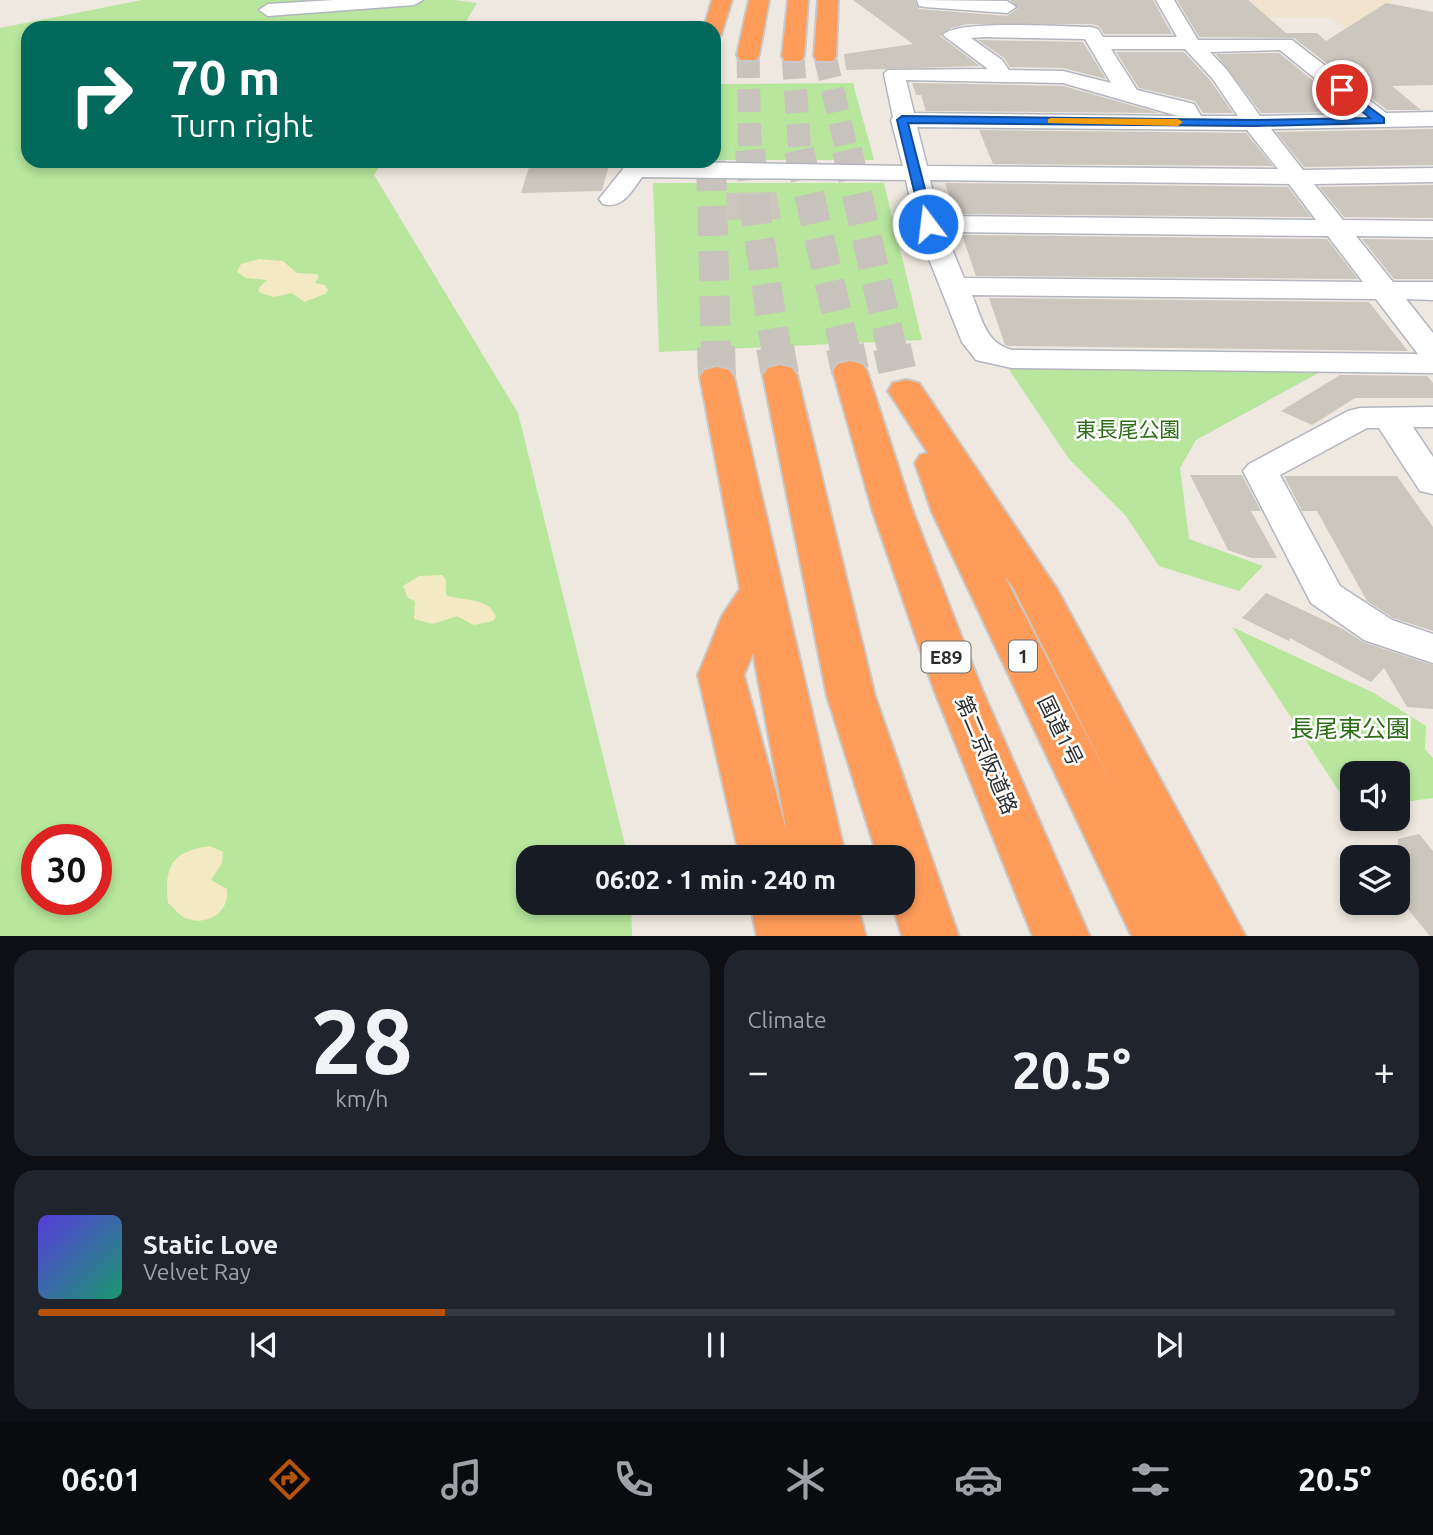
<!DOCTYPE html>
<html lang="en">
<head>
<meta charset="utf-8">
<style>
  :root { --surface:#171b24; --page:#20242c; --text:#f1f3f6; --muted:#9ea1a6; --line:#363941; --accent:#b45309 }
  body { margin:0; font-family:Ubuntu,"Noto Sans JP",sans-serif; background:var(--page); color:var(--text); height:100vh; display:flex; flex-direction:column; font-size:26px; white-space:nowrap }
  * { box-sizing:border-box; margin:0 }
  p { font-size:23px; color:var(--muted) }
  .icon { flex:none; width:38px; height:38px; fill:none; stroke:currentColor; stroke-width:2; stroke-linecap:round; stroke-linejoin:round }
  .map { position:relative; height:936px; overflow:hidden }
  .drawer { display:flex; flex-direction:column; gap:14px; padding:14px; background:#0d0f14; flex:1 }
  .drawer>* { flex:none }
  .guide { position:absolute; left:21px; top:21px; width:700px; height:147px; border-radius:21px; box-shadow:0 4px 10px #0003; background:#00695c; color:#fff; overflow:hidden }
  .controls { position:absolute; left:1340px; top:761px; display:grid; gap:14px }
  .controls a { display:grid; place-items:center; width:70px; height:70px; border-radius:14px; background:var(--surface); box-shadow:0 4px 10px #0003; font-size:35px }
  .speed { position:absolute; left:21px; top:824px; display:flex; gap:14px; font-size:35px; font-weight:700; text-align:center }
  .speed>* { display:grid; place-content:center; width:91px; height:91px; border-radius:50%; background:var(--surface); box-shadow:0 4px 10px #0003; line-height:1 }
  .speed .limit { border:10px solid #d22; background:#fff; color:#111 }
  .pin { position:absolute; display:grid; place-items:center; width:60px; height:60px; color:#fff; margin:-30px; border:4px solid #fff; border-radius:50%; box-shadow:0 2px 7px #0007 }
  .me { position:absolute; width:77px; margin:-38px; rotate:345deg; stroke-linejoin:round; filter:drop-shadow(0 0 5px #0008) }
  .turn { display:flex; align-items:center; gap:24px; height:147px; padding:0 35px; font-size:32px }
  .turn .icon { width:91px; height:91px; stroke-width:2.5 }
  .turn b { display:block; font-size:49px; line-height:60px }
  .big { font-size:52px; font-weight:700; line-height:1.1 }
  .drawer .card { flex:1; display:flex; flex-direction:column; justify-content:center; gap:10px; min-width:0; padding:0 24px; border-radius:21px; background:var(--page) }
  .drawer .dial { align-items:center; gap:0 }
  .dial b { font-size:91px; line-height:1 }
  .song { display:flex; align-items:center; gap:21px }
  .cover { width:84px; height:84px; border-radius:10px; background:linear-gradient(135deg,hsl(250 70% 55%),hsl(160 70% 35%)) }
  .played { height:7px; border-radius:4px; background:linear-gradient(90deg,var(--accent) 30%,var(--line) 30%) }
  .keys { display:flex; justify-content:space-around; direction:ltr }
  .heat { display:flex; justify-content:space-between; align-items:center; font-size:38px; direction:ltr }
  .drawer .tiles { flex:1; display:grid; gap:14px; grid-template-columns:1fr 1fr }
  .card:last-child { grid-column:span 2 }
  .trip { position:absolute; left:516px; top:845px; width:399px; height:70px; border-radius:21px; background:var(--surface); box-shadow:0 4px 10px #0003; font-weight:700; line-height:70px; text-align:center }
  .dock { display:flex; height:112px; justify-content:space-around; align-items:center; background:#090b0e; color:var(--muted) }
  .dock .icon { width:49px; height:49px }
  .dock .current { color:var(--accent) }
  .dock b { font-size:32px; color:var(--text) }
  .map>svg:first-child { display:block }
</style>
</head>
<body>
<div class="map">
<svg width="1433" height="937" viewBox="0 0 1433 937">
  <rect width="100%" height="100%" fill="#efe8e0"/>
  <path fill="#f0e4cf" d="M1176 0H1391L1393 3 1433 11V53H1389L1328 17H1186Z"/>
  <path fill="#b7e69c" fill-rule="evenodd" d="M142 0H455L477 3 462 28H28V161H382L374 175 518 413 628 857 528 858V903H631L632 936 0 937V28ZM37 840H96V900H37Z
    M853 83 874 160H714V84Z
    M653 183H884L922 340 659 352Z
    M1006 365 1322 371 1196 440 1180 468 1189 539 1263 566 1239 591 1159 566 1126 516 1069 459Z
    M1232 627 1374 693 1426 726 1425 749 1433 758V798L1398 803V774H1353V808H1350Z"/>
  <path fill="#f3eac3" d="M259 259 283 261 297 273 317 274 319 277 315 283 325 285 328 290 325 294 304 302 292 293 274 297 260 293 258 289 267 280 246 278 237 272 241 264Z
    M442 575 446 580V595C464 602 488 596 496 617L493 621 474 625 457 616 433 624 414 619 415 601 408 598 403 586 419 576Z
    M210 846 223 852 222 863 211 880 227 889C230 912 207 927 185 918 179 915 173 907 168 903 164 866 172 851 210 846Z"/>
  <path fill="#cbc6be" d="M853 0H915L919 9 1007 16 1018 8 1010 0H1153L1172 34H1104L1099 26 1091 24H968L951 28 940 36 980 66 846 70 844 54 913 44Z
    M1177 0H1248L1286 33H1317L1326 41 1386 3 1433 12V85L1392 86 1421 110H1387L1294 38 1199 37Z
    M978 40 1083 42 1106 79 1063 68 1010 67 1004 58Z
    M1116 52H1184L1210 80 1233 113H1203L1195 101 1139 88Z
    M1279 53 1352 112 1261 113 1216 54Z
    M912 83 1063 86 1159 113 926 111 921 95H916Z
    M1433 129V165L1304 167 1276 132Z
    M979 130 1246 133 1273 166 993 164Z
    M531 161H610L602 191 521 193Z
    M945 183 1288 187 1311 217 955 214Z
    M1433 185V218L1344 217 1319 187Z
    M776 192 781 219 728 220 726 193Z
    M962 235 1327 239 1358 279 976 276Z
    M1362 239 1433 240V279H1394Z
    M989 298 1369 302 1408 351 1009 346 1005 345Z
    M1340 375 1427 376 1433 383V398H1355L1312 425 1281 411Z
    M1190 475H1242L1261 511H1251L1277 558H1251L1228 550Z
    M1284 476H1397L1433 527V631L1393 618 1367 601 1317 511H1302Z
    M1266 593 1343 629 1363 642 1433 665V709L1407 707 1384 668 1371 682 1290 638 1289 641 1242 618Z
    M1419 834 1433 851V936H1430L1398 897V839Z"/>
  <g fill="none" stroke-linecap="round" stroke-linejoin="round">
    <path stroke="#c8c3bc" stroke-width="23" stroke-dasharray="23 11" stroke-linecap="butt" d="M748 55 750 152
      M793 56 800 152
      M825 56 847 152"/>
    <path stroke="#c8c3bc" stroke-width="30" stroke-dasharray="30 15" stroke-linecap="butt" d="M750 150 756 216 776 349
      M799 150 845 349
      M847 150 892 349
      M711 161 716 349"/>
    <path stroke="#c8c3bc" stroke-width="38" stroke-dasharray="38 19" stroke-linecap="butt" d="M716 347 717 377
      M775 347 780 375
      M845 347 850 371
      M892 347 897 370"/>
    <defs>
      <path id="minor" d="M334 0H423L414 5 268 16 259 10 268 4Z
        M917 0 1007 1 1016 7 1007 13 925 7 919 6Z
        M1156 0H1174L1198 40H1292L1386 113 1433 112V126L1271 129 1303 170 1433 168V182L1314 184 1343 220 1433 221V237L1356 236 1393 282H1433V300L1406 299 1433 333V373L1012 368 976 360 962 342 915 224 906 180 642 177C631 192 623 209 603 204L599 199 623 169 625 161 903 166 891 120 893 117 884 74 887 70 988 69 943 35C956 19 1066 27 1091 27L1098 29 1103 37H1177ZM983 37 1085 39 1111 83 1063 71 1009 70 1002 60 971 38ZM1111 49H1185L1212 78 1238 116H1201L1194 104 1137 90ZM1280 50 1359 114 1260 116 1227 70 1210 52ZM906 80 1063 83 1178 116 914 113ZM917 127 1247 130 1278 169 927 166ZM930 180 1289 184 1316 220 939 216ZM945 232 1328 236 1363 282 964 278ZM972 295 1376 299 1418 354 1012 350C985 343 982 318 972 295Z
        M1433 407V427H1413L1433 457V494L1420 491 1379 428H1367L1280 475 1340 586 1392 620 1433 634V663L1364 640 1311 603 1243 471 1249 464 1348 411 1360 408Z"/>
      <path id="highway" d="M712 0H732L721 35 714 37V28H704Z
        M749 0H769L759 55 756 60H740L737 55Z
        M788 0H808L804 56 801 61H785L782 56Z
        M818 0H838L836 56 833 61H817L814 56Z
        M850 361 862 364 867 371 912 509 981 687 1090 937H1033L933 687 872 509 833 371 838 364Z
        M780 365 792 368 797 375 875 696 959 937H902L892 903H903V858H878L827 696 763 375 768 368Z
        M717 367 729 370 734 377 846 858H740L698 675 722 616 740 589 700 377 705 370ZM753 653 787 833 744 675Z
        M906 380 919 383 1057 589 1246 937H1132L932 512 915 463 920 455 928 453 888 391 893 383ZM1004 575 1014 589 1116 792Z
        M750 903H857L866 937H757Z"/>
    </defs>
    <use href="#minor" stroke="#b3b6c1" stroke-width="3"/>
    <use href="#highway" stroke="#c8c8c8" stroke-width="4"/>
    <use href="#minor" fill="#fff" fill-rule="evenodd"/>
    <use href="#highway" fill="#ff9c5a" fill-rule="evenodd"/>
  </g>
  <path fill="#1a73e8" stroke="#114b97" stroke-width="2" d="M1342 87 1384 118V123L1254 126 908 123 934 224 928 228 922 224 897 120 902 116 1254 120 1370 118 1339 92 1337 90Z"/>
  <path fill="#f59e0b" d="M1051 118 1178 119 1183 122 1178 126 1048 123V119Z"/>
  <g text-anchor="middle" stroke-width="5" stroke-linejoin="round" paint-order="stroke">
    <g fill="#fff" stroke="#6c6c6c" stroke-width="2">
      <rect x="1009" y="640.5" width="28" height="31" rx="5"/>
      <rect x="921.5" y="641.5" width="49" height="31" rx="5"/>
    </g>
    <g font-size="19" font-weight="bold" fill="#2d2d2d">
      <text x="1023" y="663">1</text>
      <text x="946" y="664">E89</text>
    </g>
    <g font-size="21" fill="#2e6e19" stroke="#fff">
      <text x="1128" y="437">東長尾公園</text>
    </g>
    <g font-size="21" fill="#2d2d2d" stroke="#fff">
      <text transform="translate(1060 731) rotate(64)" y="7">国道1号</text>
      <text transform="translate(986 755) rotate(67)" y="7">第二京阪道路</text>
    </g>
    <g font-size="24" fill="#2e6e19" stroke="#fff">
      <text x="1350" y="737">長尾東公園</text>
    </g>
  </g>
</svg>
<div class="controls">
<a><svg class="icon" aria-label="sound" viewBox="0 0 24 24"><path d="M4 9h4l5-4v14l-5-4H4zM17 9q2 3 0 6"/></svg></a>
<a><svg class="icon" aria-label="layers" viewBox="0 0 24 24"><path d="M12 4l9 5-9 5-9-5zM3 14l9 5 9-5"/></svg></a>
</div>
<div class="speed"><div class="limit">30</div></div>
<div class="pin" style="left:1342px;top:90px;background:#d93025"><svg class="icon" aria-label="arrive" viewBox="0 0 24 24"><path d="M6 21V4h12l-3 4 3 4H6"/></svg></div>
<svg class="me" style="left:928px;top:224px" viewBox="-20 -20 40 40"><circle r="17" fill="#1a73e8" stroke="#fff" stroke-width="3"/><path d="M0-11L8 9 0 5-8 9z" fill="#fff"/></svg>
<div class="trip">06:02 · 1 min · 240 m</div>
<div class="guide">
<div class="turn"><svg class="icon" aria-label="right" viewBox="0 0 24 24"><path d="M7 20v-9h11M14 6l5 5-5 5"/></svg><div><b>70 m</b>Turn right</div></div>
</div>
</div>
<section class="drawer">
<div class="tiles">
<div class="card dial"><b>28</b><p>km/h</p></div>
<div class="card"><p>Climate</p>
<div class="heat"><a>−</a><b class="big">20.5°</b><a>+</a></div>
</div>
<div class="card">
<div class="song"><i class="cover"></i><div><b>Static Love</b><p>Velvet Ray</p></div></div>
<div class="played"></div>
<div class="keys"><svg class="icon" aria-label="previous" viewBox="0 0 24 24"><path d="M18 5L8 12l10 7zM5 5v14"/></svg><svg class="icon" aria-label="pause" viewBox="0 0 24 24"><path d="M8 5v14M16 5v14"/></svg><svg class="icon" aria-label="next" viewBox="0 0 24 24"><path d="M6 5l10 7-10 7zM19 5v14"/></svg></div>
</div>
</div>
</section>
<nav class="dock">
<b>06:01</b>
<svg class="icon current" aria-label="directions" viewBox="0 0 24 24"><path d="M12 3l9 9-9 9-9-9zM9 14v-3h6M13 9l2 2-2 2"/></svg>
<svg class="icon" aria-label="music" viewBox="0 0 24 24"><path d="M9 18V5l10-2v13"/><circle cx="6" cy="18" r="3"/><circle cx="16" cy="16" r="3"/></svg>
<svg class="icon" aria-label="phone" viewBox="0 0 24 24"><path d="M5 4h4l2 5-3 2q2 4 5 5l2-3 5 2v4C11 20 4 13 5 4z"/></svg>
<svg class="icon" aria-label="climate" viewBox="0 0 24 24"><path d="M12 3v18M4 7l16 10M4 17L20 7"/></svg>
<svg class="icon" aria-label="car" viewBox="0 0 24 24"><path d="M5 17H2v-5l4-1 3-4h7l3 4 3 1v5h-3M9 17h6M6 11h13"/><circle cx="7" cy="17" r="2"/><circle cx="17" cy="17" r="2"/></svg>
<svg class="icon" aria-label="filters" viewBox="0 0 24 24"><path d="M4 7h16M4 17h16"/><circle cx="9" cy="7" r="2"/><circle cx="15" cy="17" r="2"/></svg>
<b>20.5°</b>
</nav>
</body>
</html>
